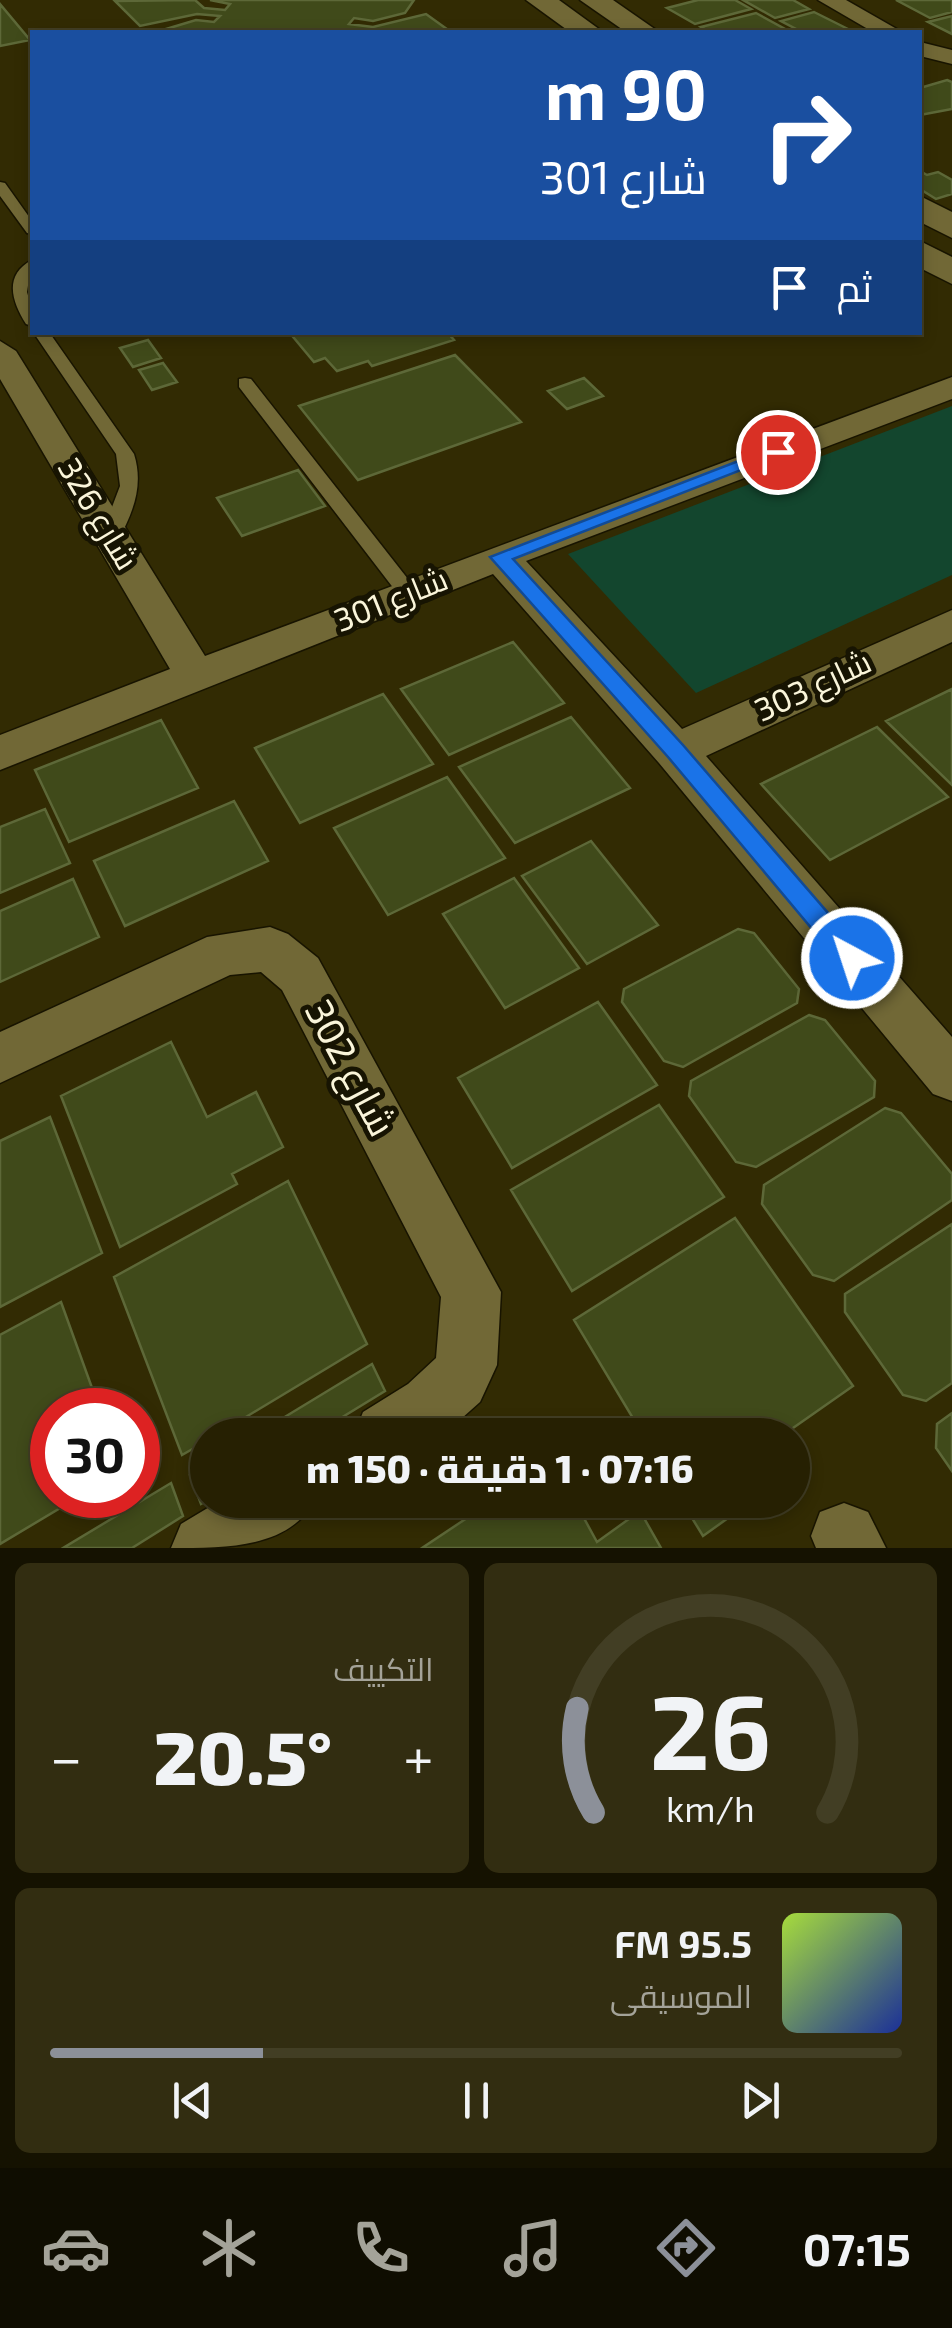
<!DOCTYPE html>
<html lang="ar">
<head>
<meta charset="utf-8">
<style>
  :root { --surface:#262002; --page:#322d11; --text:#f1f3f6; --muted:#a4a399; --line:#423e24; --accent:#8c9099 }
  body { margin:0; font-family:"Exo 2",Cairo,sans-serif; background:var(--page); color:var(--text); direction:rtl; height:100vh; display:flex; flex-direction:column; font-size:38px; white-space:nowrap }
  * { box-sizing:border-box; margin:0 }
  p { font-size:32px; color:var(--muted) }
  .icon { flex:none; width:55px; height:55px; fill:none; stroke:currentColor; stroke-width:2; stroke-linecap:round; stroke-linejoin:round }
  .map { position:relative; height:1548px; overflow:hidden; direction:ltr }
  .panel { display:flex; flex-direction:column; gap:15px; padding:15px; background:#151201; flex:1 }
  .panel>* { flex:none }
  .guide { position:absolute; left:30px; top:30px; width:892px; height:305px; border-radius:0px; box-shadow:0 5px 15px #0003,0 0 0 2px var(--line); direction:rtl; background:#1a4fa0; color:#fff; overflow:hidden }
  .speed { position:absolute; left:30px; top:1388px; display:flex; gap:20px; font-size:50px; font-weight:700; text-align:center }
  .speed>* { display:grid; place-content:center; width:130px; height:130px; border-radius:50%; background:var(--surface); box-shadow:0 5px 15px #0003,0 0 0 2px var(--line); line-height:1 }
  .speed .limit { border:15px solid #d22; background:#fff; color:#111 }
  .pin { position:absolute; display:grid; place-items:center; width:85px; height:85px; color:#fff; margin:-42px; border:5px solid #fff; border-radius:50%; box-shadow:0 2px 10px #0007 }
  .me { position:absolute; width:110px; margin:-55px; rotate:320deg; stroke-linejoin:round; filter:drop-shadow(0 0 8px #0008) }
  .turn { display:flex; align-items:center; gap:35px; height:210px; padding:0 50px; font-size:45px }
  .turn .icon { width:130px; height:130px; stroke-width:2.5 }
  .turn b { display:block; font-size:70px; line-height:85px }
  .then { display:flex; align-items:center; height:95px; padding:0 50px; background:#0003; gap:20px; font-size:38px }
  .big { font-size:75px; font-weight:800; line-height:1.1 }
  .panel .card { flex:1; display:flex; flex-direction:column; justify-content:center; gap:15px; min-width:0; padding:0 35px; border-radius:15px; background:var(--page) }
  .panel .dial { align-items:center; gap:0 }
  .dial svg { height:260px; overflow:visible; fill:none; stroke:var(--line); stroke-width:7; stroke-linecap:round; text-anchor:middle }
  .dial text { fill:var(--text); stroke:none }
  .song { display:flex; align-items:center; gap:30px }
  .cover { width:120px; height:120px; border-radius:15px; background:linear-gradient(135deg,hsl(80 70% 55%),hsl(230 70% 35%)) }
  .played { height:10px; border-radius:5px; background:linear-gradient(90deg,var(--accent) 25%,var(--line) 25%) }
  .keys { display:flex; justify-content:space-around; direction:ltr }
  .heat { display:flex; justify-content:space-between; align-items:center; font-size:55px; direction:ltr }
  .panel .tiles { flex:1; display:grid; gap:15px; grid-template-columns:1fr 1fr }
  .card:last-child { grid-column:span 2 }
  .trip { position:absolute; left:190px; top:1418px; width:620px; height:100px; border-radius:50px; background:var(--surface); box-shadow:0 5px 15px #0003,0 0 0 2px var(--line); font-weight:800; line-height:100px; text-align:center; direction:rtl }
  .menu { display:flex; height:160px; justify-content:space-around; align-items:center; background:#0f0d01; color:var(--muted) }
  .menu .icon { width:70px; height:70px }
  .menu .current { color:var(--accent) }
  .menu b { font-size:45px; color:var(--text) }
  .map>svg:first-child { display:block }
</style>
</head>
<body>
<div class="map">
<svg width="952" height="1548" viewBox="0 0 952 1548">
  <rect width="100%" height="100%" fill="#322b03"/>
  <path fill="#13462e" d="M952 406V575L696 693 568 554Z"/>
  <path fill="#404a1a" stroke="#5d6838" stroke-width="2.5" d="M195 0 204 8 225 10 230 4 210 0H414L405 13 373 21 354 18 349 24 373 27 426 14 451 32H156L196 20 214 22 220 16 197 14 140 26 115 1Z
    M698 0H735L751 9 695 24 667 8Z
    M743 0H793L809 9 775 18Z
    M896 0H952V12L930 18Z
    M0 4 30 40 0 46Z
    M814 12 854 32H802L781 21Z
    M756 13 785 29 710 32 701 27Z
    M952 16V34L928 22Z
    M947 80 952 82V109L920 115V88Z
    M920 171 927 175 938 172 952 180V194L936 199 920 189Z
    M289 332H447L454 340 372 366 368 361 337 371 325 358 314 362Z
    M148 340 161 358 133 367 120 348Z
    M455 355 521 422 358 480 299 406Z
    M163 363 177 382 152 390 139 370Z
    M584 378 603 396 567 409 548 391Z
    M298 470 325 506 242 536 217 498Z
    M513 642 564 703 449 755 401 689Z
    M952 689V785L886 721Z
    M383 694 433 764 300 823 255 748Z
    M571 717 630 788 515 843 459 767Z
    M161 720 198 788 69 842 35 770Z
    M877 727 948 797 830 860 761 784Z
    M447 777 505 858 388 915 334 828Z
    M234 801 268 861 125 926 94 861Z
    M45 809 70 863 0 893V827Z
    M591 841 658 925 587 964 522 876Z
    M514 878 579 968 505 1008 443 914Z
    M73 879 99 937 0 982V911Z
    M738 929 754 933 799 989 797 1003 683 1067 664 1061 622 1002 624 989Z
    M598 1002 657 1085 512 1168 458 1078Z
    M809 1015 825 1020 875 1081 874 1097 756 1167 736 1162 689 1096 691 1081Z
    M171 1042 207 1117 256 1092 283 1147 232 1174 237 1184 120 1247 61 1096Z
    M659 1105 724 1197 572 1291 511 1190Z
    M885 1108 901 1113 952 1174V1200L834 1281 813 1275 762 1204 764 1185Z
    M50 1117 102 1253 0 1307V1141Z
    M288 1181 367 1344 216 1435H208V1440L182 1455 114 1277Z
    M735 1218 853 1386 783 1435H643L574 1320Z
    M952 1224V1383L926 1401 903 1395 845 1312V1294Z
    M61 1302 100 1410H52V1495H82L0 1544V1335Z
    M372 1364 385 1391 313 1435H255Z
    M952 1413V1471L936 1448 937 1424Z
    M208 1464V1500L201 1504 190 1475Z
    M171 1483 183 1516 132 1548H63Z
    M494 1500H574L597 1542 640 1511 661 1548H422Z
    M681 1500H747L749 1503 703 1536Z"/>
  <g fill="none" stroke-linecap="round" stroke-linejoin="round">
    <defs>
      <path id="service" d="M0 182 5 183 32 221V234L27 233 0 196Z
        M32 260 27 292 32 309V326L26 324C12 302 3 275 32 260Z
        M33 332H49L134 454C144 486 133 512 118 541L111 542 101 536 120 486 116 454Z
        M245 378 251 379 415 588 418 593 415 598H401L239 387V379Z"/>
      <path id="minor" d="M818 0H846L902 32H873Z
        M920 42 952 50V64L920 56Z
        M0 341 16 351 205 656 952 377V399L526 561 682 729 952 610V642L706 756 952 1037V1101L933 1094 659 763 493 574 0 770V735L170 669 0 379Z
        M270 927 288 934 318 958 501 1292 497 1365 480 1402 443 1435H354L363 1412 408 1384 436 1358 441 1297 282 990 261 972 230 975 0 1083V1032L207 937Z
        M221 1500H315C289 1548 228 1548 171 1548L181 1524Z
        M844 1503 868 1512 886 1548H816L811 1536 820 1512Z"/>
      <path id="tertiary" d="M526 0H559L603 32H570Z
        M580 0H613L659 32H626Z
        M920 196 952 212V238L920 222Z
        M920 241 952 257V284L920 268Z"/>
    </defs>
    <use href="#service" stroke="#181400" stroke-width="3"/>
    <use href="#minor" stroke="#181400" stroke-width="3"/>
    <use href="#tertiary" stroke="#181400" stroke-width="3"/>
    <use href="#service" fill="#716836" fill-rule="evenodd"/>
    <use href="#minor" fill="#716836" fill-rule="evenodd"/>
    <use href="#tertiary" fill="#716836" fill-rule="evenodd"/>
  </g>
  <path fill="#1a73e8" stroke="#114b97" stroke-width="2.5" d="M772 448 787 452 513 559 683 745 860 950 864 958 852 969 843 966 668 757 490 557Z"/>
  <g text-anchor="middle" stroke-width="10" stroke-linejoin="round" paint-order="stroke">
    <g font-size="32" fill="#faf5da" stroke="#171402">
      <text transform="translate(98 514) rotate(59)" y="11">شارع 326</text>
      <text transform="translate(391 600) rotate(-22)" y="11">شارع 301</text>
      <text transform="translate(813 686) rotate(-25)" y="11">شارع 303</text>
    </g>
    <g font-size="38" fill="#faf5da" stroke="#171402">
      <text transform="translate(350 1068) rotate(62)" y="13">شارع 302</text>
    </g>
  </g>
</svg>
<div class="speed"><div class="limit">30</div></div>
<div class="pin" style="left:778px;top:452px;background:#d93025"><svg class="icon" aria-label="arrive" viewBox="0 0 24 24"><path d="M6 21V4h12l-3 4 3 4H6"/></svg></div>
<svg class="me" style="left:852px;top:958px" viewBox="-20 -20 40 40"><circle r="17" fill="#1a73e8" stroke="#fff" stroke-width="3"/><path d="M0-11L8 9 0 5-8 9z" fill="#fff"/></svg>
<div class="trip">07:16 · 1 دقيقة · 150 m</div>
<div class="guide">
<div class="turn"><svg class="icon" aria-label="right" viewBox="0 0 24 24"><path d="M7 20v-9h11M14 6l5 5-5 5"/></svg><div><b>90 m</b>شارع 301</div></div>
<div class="then">ثم<svg class="icon" aria-label="arrive" viewBox="0 0 24 24"><path d="M6 21V4h12l-3 4 3 4H6"/></svg></div>
</div>
</div>
<section class="panel">
<div class="tiles">
<div class="card dial"><svg viewBox="0 0 100 80">
<path d="M14 69A42 42 0 1 1 86 69"/>
<path d="M14 69A42 42 0 0 1 9 37" stroke="#8c9099"/>
<text x="50" y="56" font-size="32" font-weight="700">26</text>
<text x="50" y="72" font-size="11">km/h</text>
</svg></div>
<div class="card"><p>التكييف</p>
<div class="heat"><a>−</a><b class="big">20.5°</b><a>+</a></div>
</div>
<div class="card">
<div class="song"><i class="cover"></i><div><b>95.5 FM</b><p>الموسيقى</p></div></div>
<div class="played"></div>
<div class="keys"><svg class="icon" aria-label="previous" viewBox="0 0 24 24"><path d="M18 5L8 12l10 7zM5 5v14"/></svg><svg class="icon" aria-label="pause" viewBox="0 0 24 24"><path d="M8 5v14M16 5v14"/></svg><svg class="icon" aria-label="next" viewBox="0 0 24 24"><path d="M6 5l10 7-10 7zM19 5v14"/></svg></div>
</div>
</div>
</section>
<nav class="menu">
<b>07:15</b>
<svg class="icon current" aria-label="directions" viewBox="0 0 24 24"><path d="M12 3l9 9-9 9-9-9zM9 14v-3h6M13 9l2 2-2 2"/></svg>
<svg class="icon" aria-label="music" viewBox="0 0 24 24"><path d="M9 18V5l10-2v13"/><circle cx="6" cy="18" r="3"/><circle cx="16" cy="16" r="3"/></svg>
<svg class="icon" aria-label="phone" viewBox="0 0 24 24"><path d="M5 4h4l2 5-3 2q2 4 5 5l2-3 5 2v4C11 20 4 13 5 4z"/></svg>
<svg class="icon" aria-label="climate" viewBox="0 0 24 24"><path d="M12 3v18M4 7l16 10M4 17L20 7"/></svg>
<svg class="icon" aria-label="car" viewBox="0 0 24 24"><path d="M5 17H2v-5l4-1 3-4h7l3 4 3 1v5h-3M9 17h6M6 11h13"/><circle cx="7" cy="17" r="2"/><circle cx="17" cy="17" r="2"/></svg>
</nav>
</body>
</html>
